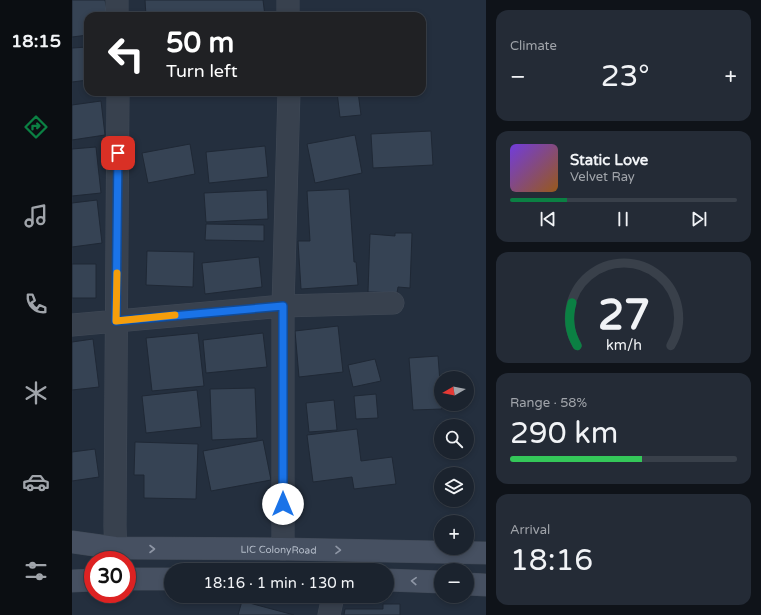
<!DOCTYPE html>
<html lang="en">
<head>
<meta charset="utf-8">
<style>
  :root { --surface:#1b232e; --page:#242b36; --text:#f1f3f6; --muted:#a0a4aa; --line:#39404a; --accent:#0b8043 }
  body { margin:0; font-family:"Varela Round",sans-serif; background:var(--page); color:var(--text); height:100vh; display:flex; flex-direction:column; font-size:15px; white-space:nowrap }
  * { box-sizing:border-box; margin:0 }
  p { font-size:13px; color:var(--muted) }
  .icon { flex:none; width:22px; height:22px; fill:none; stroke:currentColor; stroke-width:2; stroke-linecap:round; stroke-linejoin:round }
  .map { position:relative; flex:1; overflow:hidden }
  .panel { display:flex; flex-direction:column; gap:10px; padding:10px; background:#0f1319; width:275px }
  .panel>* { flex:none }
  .hud { position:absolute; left:12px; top:12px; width:342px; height:84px; border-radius:12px; box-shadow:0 2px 6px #0003,0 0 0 1px var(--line); background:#202124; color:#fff; overflow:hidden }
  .needle { width:26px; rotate:261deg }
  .fabs { position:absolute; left:362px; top:371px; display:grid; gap:8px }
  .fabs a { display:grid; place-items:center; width:40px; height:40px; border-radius:50%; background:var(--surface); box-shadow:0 2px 6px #0003,0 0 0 1px var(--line); font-size:20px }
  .speed { position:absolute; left:12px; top:551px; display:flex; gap:8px; font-size:20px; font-weight:700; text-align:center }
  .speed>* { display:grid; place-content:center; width:52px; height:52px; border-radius:50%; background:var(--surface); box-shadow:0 2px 6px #0003,0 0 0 1px var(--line); line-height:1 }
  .speed .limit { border:6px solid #d22; background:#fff; color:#111 }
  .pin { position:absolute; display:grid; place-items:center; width:34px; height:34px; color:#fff; margin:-17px; border-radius:8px; box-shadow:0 2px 6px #0006 }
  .me { position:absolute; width:44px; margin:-22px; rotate:0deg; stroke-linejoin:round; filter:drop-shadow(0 0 3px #0008) }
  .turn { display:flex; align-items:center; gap:14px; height:84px; padding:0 16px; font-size:18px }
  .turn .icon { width:52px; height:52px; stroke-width:2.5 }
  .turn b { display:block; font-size:28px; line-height:34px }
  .big { font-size:30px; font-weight:600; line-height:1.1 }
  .panel .card { flex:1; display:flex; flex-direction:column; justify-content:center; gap:6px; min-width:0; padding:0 14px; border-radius:12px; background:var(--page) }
  .panel .dial { align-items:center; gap:0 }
  .dial svg { height:104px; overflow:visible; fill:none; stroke:var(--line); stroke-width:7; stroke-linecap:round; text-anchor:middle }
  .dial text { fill:var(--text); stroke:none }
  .song { display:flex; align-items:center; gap:12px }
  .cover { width:48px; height:48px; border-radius:6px; background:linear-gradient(135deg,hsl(260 70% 55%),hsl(30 70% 35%)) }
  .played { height:4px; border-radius:2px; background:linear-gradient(90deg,var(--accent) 25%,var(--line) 25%) }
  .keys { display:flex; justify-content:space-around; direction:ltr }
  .heat { display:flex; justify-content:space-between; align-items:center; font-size:22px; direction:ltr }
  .charge { height:6px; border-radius:3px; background:linear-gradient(90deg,#34c759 58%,var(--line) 0) }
  .trip { position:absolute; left:92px; top:563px; width:230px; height:40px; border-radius:20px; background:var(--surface); box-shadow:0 2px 6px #0003,0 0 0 1px var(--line); font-weight:600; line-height:40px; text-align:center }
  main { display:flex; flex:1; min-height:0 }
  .dock { display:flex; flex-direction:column; width:72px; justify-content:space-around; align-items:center; background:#0b0e12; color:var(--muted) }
  .dock .icon { width:28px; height:28px }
  .dock .on { color:var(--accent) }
  .dock b { font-size:18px; color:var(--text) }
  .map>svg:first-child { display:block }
</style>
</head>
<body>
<main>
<nav class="dock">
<b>18:15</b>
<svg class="icon on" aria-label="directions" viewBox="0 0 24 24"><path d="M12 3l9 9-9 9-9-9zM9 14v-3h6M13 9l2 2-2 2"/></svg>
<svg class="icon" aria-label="music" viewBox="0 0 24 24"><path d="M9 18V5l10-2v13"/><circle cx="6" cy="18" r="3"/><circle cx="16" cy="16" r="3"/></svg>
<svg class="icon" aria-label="phone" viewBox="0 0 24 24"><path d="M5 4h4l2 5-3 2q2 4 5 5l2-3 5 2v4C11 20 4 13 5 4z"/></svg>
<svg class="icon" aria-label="climate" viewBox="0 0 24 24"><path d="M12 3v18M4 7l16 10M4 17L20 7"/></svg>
<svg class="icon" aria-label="car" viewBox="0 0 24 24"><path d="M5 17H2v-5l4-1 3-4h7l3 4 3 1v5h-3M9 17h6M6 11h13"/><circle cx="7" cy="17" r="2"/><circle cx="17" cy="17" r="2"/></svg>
<svg class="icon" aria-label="filters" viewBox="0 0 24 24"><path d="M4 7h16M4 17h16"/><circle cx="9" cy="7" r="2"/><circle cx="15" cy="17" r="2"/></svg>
</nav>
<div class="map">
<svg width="414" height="615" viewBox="0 0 414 615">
  <rect width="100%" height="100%" fill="#242f3e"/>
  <path fill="#364354" stroke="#1f2835" d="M0 0H33L36 16H16V35L0 37Z
    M73 0H191L193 16H74Z
    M16 47V80L0 82V48Z
    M265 92H286L289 115 268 117Z
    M29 101 33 135 0 140V105Z
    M359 131 361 165 301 168 299 134Z
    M283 135 290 173 243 183 235 144Z
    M118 144 123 174 76 183 70 153Z
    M193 146 196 177 137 183 134 152Z
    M24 147 29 193 0 196V149Z
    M277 189 282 262H284L286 285 229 289 226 241H238L235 191Z
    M195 190 196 219 134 222 132 193Z
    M25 200 30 243 0 247V203Z
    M134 224 192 225V241L133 240Z
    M323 233H340L338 288 326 287 325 293 296 292 298 234 323 236Z
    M75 251 122 252 121 287 74 285Z
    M187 257 190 287 133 294 130 263Z
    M0 264H24V298H0Z
    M266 326 271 372 227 377 223 331Z
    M126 333 132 386 80 391 74 338Z
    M191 333 195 367 134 373 131 340Z
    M21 339 27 387 0 390V342Z
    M366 356 370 409 341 410 337 358Z
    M303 359 309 381 281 387 276 365Z
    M183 388 185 438 140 440 138 389Z
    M125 390 129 427 74 433 70 396Z
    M304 394 306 418 284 419 282 396Z
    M262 400 265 430 237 432 234 403Z
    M285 429 289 461 320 457 324 484 282 489 280 477 241 482 235 435Z
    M191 440 199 480 139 491 131 451Z
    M63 442 126 444 124 499 72 498V475H62Z
    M23 449 27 477 0 481V452Z
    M170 601 222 615H166Z
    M311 604H328V615H272L273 609H311Z"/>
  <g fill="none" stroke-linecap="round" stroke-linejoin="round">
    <defs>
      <path id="street" d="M45 0V16
        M216 0V16
        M0 325 211 306 321 303
        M211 549V306L217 92
        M44 560 43 526 46 92
        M257 615 261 596"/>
      <g id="secondary">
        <path id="s1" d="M0 542 43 548 211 549 414 553"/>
        <path d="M55 579H99"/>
        <path d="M315 580 369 582"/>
        <path d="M0 581 21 580"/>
        <path d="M395 584 414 585"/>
      </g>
    </defs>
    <use href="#street" stroke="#414a57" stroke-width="23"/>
    <use href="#secondary" stroke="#414a57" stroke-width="23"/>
    <use href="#street" stroke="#38414e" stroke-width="22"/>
    <use href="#secondary" stroke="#465061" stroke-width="22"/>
  </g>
  <defs><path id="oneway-chevron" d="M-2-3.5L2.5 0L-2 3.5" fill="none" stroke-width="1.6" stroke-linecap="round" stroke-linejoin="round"/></defs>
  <g stroke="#8e96a5">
    <use href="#oneway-chevron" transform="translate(80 549)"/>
    <use href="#oneway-chevron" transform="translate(266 550) rotate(1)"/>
    <use href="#oneway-chevron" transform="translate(342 581) rotate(-177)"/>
  </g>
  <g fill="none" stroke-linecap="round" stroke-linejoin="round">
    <defs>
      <path id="route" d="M46 153 44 321 211 306V504"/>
    </defs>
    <use href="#route" stroke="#114b97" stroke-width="10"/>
    <use href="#route" stroke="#1a73e8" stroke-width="7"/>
    <path stroke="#f59e0b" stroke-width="7" d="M45 273 44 321 103 315"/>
  </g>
  <g text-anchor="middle" stroke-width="4" stroke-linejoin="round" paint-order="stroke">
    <g font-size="10" fill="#b4bcc9" stroke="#1d2633">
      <text dy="4" stroke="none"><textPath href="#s1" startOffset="207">LIC ColonyRoad</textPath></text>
    </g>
  </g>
</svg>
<div class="fabs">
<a><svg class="needle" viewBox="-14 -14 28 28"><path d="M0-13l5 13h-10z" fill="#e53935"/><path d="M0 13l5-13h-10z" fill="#a0a4aa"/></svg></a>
<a><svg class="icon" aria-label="search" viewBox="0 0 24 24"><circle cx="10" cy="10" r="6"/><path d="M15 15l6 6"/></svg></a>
<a><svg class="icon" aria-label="layers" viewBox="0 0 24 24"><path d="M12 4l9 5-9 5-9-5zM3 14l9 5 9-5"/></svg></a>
<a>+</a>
<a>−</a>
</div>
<div class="speed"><div class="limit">30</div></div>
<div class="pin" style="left:46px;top:153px;background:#d93025"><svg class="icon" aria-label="arrive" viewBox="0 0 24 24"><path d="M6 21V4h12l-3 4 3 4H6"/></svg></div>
<svg class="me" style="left:211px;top:504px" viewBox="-20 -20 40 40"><circle r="19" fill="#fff"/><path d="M0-13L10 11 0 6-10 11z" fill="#1a73e8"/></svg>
<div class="trip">18:16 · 1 min · 130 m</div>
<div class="hud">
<div class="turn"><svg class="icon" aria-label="left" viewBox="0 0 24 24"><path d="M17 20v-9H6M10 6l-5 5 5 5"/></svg><div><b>50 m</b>Turn left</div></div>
</div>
</div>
<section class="panel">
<div class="card"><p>Climate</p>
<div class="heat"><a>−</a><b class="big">23°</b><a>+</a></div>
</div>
<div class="card">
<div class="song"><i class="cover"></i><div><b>Static Love</b><p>Velvet Ray</p></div></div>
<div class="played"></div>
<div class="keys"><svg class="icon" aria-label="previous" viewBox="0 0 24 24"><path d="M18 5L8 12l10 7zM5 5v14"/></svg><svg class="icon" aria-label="pause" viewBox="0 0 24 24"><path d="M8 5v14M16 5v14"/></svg><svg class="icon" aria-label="next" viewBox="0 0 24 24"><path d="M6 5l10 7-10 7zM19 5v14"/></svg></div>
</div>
<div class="card dial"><svg viewBox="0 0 100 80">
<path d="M14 69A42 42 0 1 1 86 69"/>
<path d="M14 69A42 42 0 0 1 10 36" stroke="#0b8043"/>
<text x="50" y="56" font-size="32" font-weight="700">27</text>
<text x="50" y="72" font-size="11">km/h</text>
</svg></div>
<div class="card"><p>Range · 58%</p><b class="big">290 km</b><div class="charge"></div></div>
<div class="card"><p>Arrival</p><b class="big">18:16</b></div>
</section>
</main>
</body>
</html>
